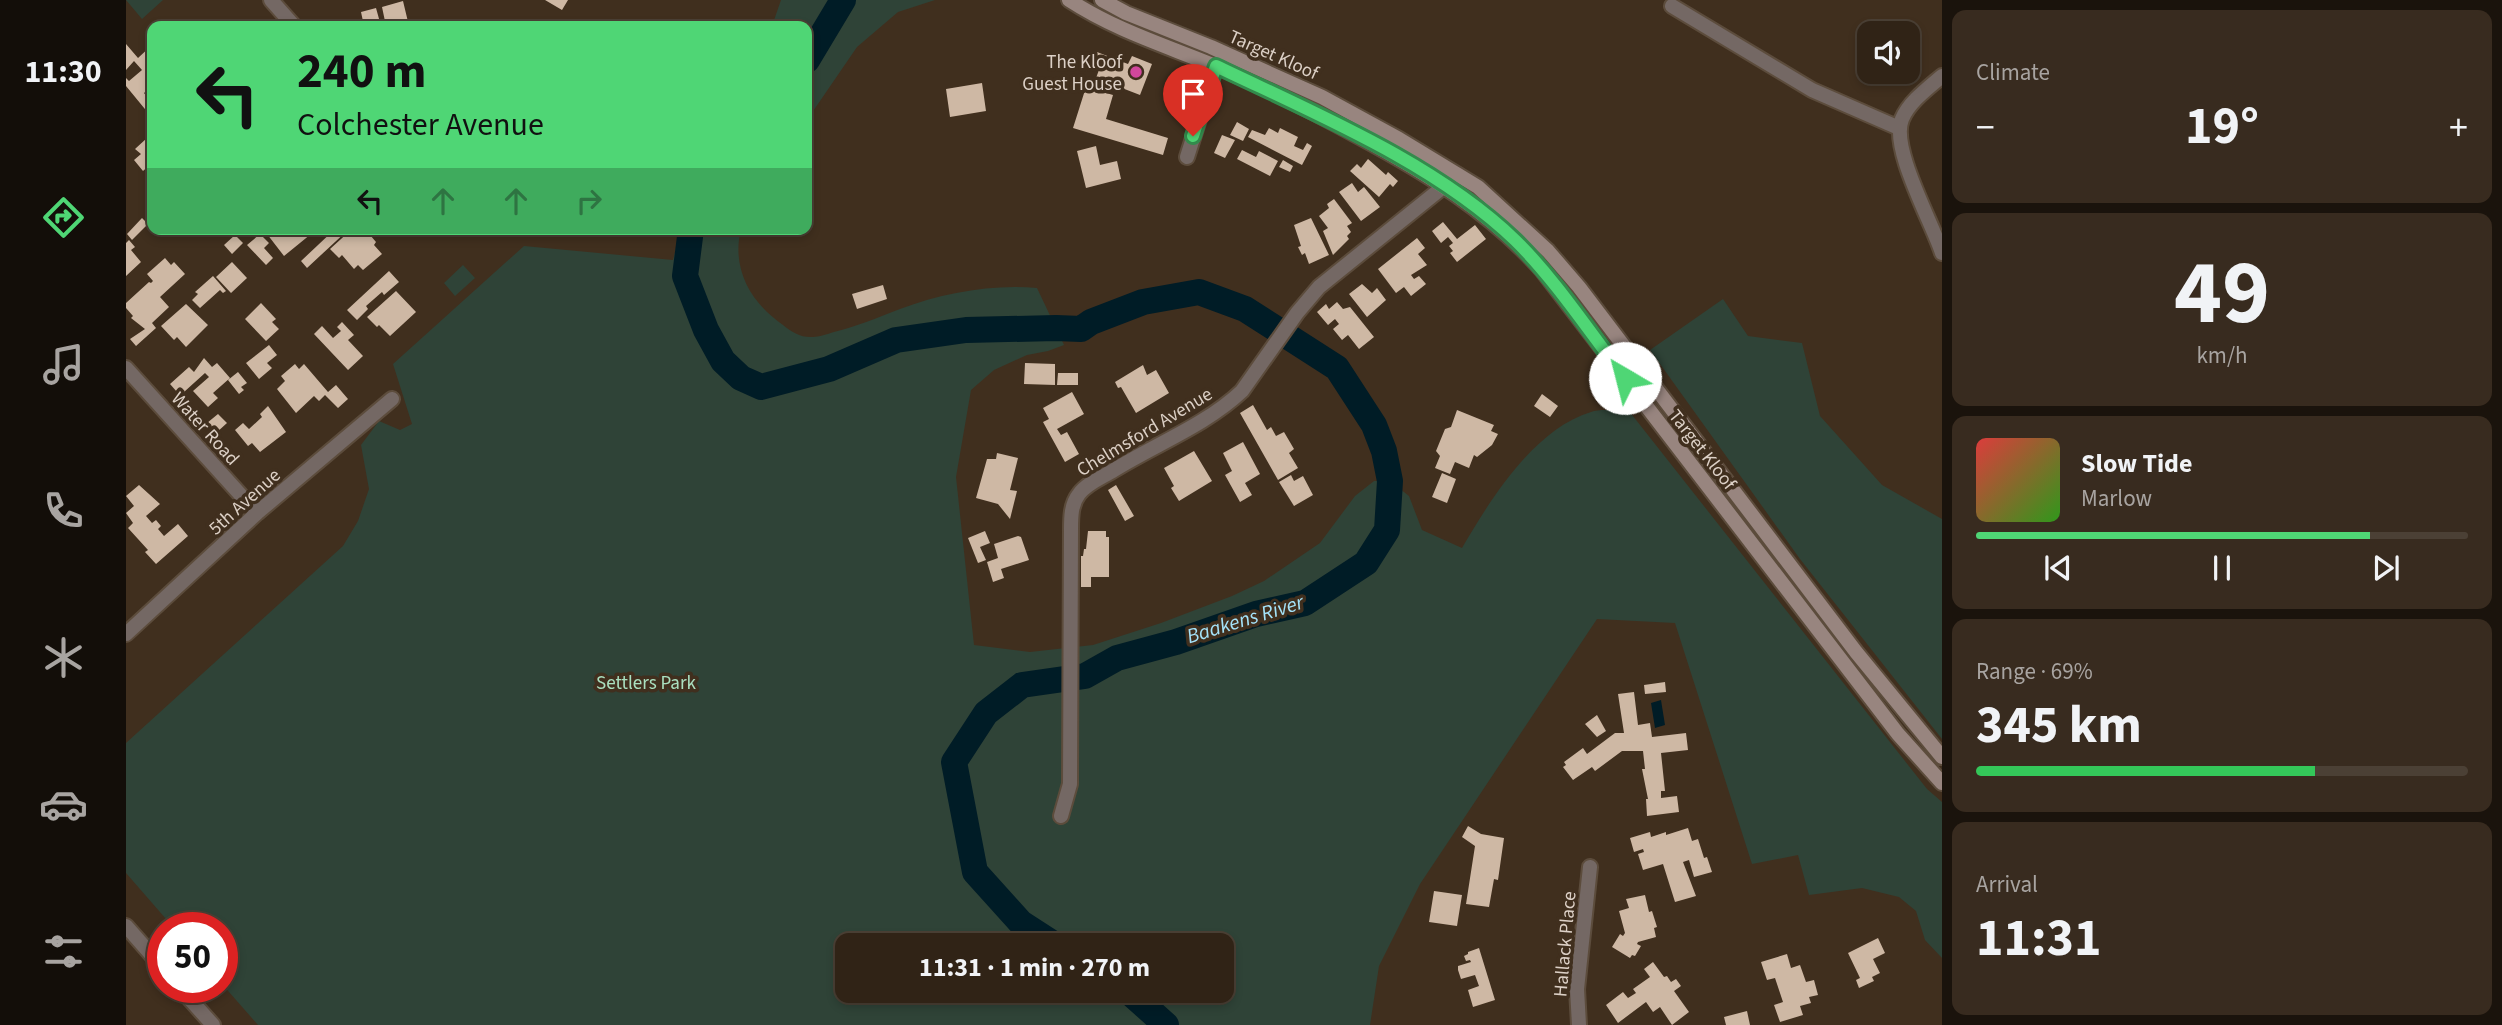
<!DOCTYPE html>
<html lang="en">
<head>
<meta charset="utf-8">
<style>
  :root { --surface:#302316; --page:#382b1f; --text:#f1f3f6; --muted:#a8a4a1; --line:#4b4035; --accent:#4fd675 }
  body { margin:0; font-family:"Source Sans 3",sans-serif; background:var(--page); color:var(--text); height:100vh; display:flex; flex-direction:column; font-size:26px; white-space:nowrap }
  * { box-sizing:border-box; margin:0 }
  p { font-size:23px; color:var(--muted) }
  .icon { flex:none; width:38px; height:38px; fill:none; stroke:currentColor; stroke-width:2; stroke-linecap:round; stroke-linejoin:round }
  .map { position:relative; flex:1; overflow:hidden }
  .side { display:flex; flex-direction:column; gap:10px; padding:10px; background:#1a130c; width:560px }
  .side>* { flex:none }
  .top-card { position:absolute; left:21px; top:21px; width:665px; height:214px; border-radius:14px; box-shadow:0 4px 10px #0003,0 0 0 2px var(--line); background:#4fd675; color:#111; overflow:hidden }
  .controls { position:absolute; left:1731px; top:21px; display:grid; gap:14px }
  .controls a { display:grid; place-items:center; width:63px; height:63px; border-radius:14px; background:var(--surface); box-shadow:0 4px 10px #0003,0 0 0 2px var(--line); font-size:35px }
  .speed { position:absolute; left:21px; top:912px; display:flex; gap:14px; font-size:35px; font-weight:700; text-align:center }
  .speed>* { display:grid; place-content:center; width:91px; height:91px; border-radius:50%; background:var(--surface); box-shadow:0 4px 10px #0003,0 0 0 2px var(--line); line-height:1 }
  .speed .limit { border:10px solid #d22; background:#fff; color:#111 }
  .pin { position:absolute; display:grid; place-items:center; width:60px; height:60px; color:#fff; margin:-72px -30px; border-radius:50% 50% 50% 0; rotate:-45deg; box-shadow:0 0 7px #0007 }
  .pin .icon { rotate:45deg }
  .me { position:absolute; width:77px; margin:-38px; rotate:323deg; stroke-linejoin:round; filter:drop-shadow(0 0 5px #0008) }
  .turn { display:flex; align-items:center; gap:24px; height:147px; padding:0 35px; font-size:32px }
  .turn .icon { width:91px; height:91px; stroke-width:2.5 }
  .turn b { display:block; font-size:49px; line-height:60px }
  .lanes { display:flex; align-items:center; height:66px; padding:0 35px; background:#0003; justify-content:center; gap:35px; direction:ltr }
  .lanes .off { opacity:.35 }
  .big { font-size:52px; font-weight:700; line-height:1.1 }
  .side .tile { flex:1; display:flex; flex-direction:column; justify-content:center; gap:10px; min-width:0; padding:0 24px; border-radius:14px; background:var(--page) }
  .side .dial { align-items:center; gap:0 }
  .dial b { font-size:91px; line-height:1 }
  .song { display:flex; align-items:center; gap:21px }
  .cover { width:84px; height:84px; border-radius:10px; background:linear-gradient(135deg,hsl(0 70% 55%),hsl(110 70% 35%)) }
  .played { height:7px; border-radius:4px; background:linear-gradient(90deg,var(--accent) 80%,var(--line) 80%) }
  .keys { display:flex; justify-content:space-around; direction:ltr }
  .heat { display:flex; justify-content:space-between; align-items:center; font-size:38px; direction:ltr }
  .charge { height:10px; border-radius:5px; background:linear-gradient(90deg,#34c759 69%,var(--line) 0) }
  .trip { position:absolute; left:709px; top:933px; width:399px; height:70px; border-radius:14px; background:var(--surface); box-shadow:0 4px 10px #0003,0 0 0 2px var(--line); font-weight:700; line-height:70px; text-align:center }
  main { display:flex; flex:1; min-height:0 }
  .tabs { display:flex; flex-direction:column; width:126px; justify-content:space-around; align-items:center; background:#130e09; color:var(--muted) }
  .tabs .icon { width:49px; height:49px }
  .tabs .current { color:var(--accent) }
  .tabs b { font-size:32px; color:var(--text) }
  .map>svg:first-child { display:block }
</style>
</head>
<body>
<main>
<nav class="tabs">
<b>11:30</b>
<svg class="icon current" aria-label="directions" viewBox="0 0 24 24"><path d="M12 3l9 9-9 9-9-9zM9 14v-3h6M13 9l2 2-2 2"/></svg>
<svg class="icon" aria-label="music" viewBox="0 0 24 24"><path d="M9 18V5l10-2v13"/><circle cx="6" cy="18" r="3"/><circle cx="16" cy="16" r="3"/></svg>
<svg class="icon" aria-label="phone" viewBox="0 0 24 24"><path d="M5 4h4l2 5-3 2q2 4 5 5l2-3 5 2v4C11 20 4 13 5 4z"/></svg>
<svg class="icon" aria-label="climate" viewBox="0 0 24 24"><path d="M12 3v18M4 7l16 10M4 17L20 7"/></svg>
<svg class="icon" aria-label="car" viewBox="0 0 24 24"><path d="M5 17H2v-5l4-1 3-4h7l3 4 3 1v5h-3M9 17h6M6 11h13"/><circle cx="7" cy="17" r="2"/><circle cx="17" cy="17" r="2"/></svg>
<svg class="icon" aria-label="filters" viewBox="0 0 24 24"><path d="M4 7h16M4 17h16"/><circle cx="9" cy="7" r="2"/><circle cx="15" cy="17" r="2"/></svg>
</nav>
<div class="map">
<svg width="1816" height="1025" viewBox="0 0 1816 1025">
  <rect width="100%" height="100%" fill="#402f1e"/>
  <path fill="#2f4337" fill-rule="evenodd" d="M0 0H37L16 19Z
    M655 0H809L772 12 731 47 681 120V26H646Z
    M555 229H615C605 269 625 303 657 325 666 332 675 338 687 337 693 337 701 334 708 332 731 326 751 318 774 309 817 293 865 284 911 288L938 345 922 351 901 355 868 370 845 390 830 477 848 645 904 652 967 645 1035 623 1106 596 1138 581 1194 543 1229 496 1248 481H1264L1283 496 1296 530 1336 548C1364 500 1408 429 1465 412 1475 408 1491 411 1503 411L1801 789 1816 802V958L1799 940 1790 911 1773 897 1736 888 1683 895 1672 855 1626 864 1549 623 1471 619 1294 884 1253 966 1244 1025H132L96 984V928L47 927 0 873V743L217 546 232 521 243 489 235 445 253 421 274 430 286 424 267 364 398 246 547 260ZM721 945H1096V990H721Z
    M337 265 349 278 329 296 318 283Z
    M1597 299 1622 336 1676 343 1694 416 1756 485 1816 519V739L1674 559 1524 350Z"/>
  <path fill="#001c26" d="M1535 700 1539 725 1529 728 1525 703Z"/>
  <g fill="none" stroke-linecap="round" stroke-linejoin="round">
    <path stroke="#001c26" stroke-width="26" d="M681 60 717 0
      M565 229 559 276 580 330 597 361 615 378 635 387 703 369 770 340 840 330 930 328 955 329 965 322 1017 302 1073 292 1119 309 1211 368 1248 425 1258 451 1264 481 1261 530 1240 563 1179 603 1130 614 1050 642 991 658 959 676 896 685 860 713 828 762 849 872 895 923 929 945
      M1001 990 1040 1025"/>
  </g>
  <path fill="#ceb8a4" d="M419 0H442L436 10Z
    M277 1 283 26H260L256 7Z
    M250 8 255 26H238L235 12Z
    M0 44 12 58 26 45V86L18 93 26 103V111L23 114 0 86V78L3 81 16 70 8 61 0 70Z
    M971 52 1002 64 1006 56 1026 64 1014 95 970 78 973 70 965 67Z
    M856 83 860 111 824 117 820 89Z
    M960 87 987 95 980 119 1042 138 1037 155 947 128Z
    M1111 122 1123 129 1117 141 1104 135Z
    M1143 128 1152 133 1154 128 1172 137 1168 146 1177 150 1181 143 1186 146 1176 165 1122 137 1126 130 1139 135Z
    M1096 135 1109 140 1099 158 1088 153Z
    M21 138 26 144 19 151 26 163 17 171 8 160 15 154 9 149Z
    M970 146 974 165 991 161 995 179 960 188 951 151Z
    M1116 150 1130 157 1133 151 1152 161 1144 176 1111 159Z
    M1242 159 1260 175 1262 172 1272 181 1267 187 1264 184 1253 197 1224 171 1231 164 1235 168Z
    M1157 160 1167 166 1164 172 1153 167Z
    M1226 183 1232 192 1238 187 1254 207 1235 221 1213 192Z
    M1208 199 1226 223 1221 226 1225 232 1221 236 1223 239 1207 255 1197 231 1202 228 1193 216 1203 208 1201 204Z
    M16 218 22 224 6 240 1 234Z
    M1185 218 1203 255 1183 264 1179 253 1176 255 1172 247 1175 246 1168 225Z
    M1317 222 1331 239 1349 225 1360 239 1331 262 1324 253 1327 251 1323 246 1327 243 1322 237 1315 243 1306 231Z
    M75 229H94L86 235 82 231 77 236 73 231Z
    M146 229H181L185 234 158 256 141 234Z
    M209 229H223L181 268 175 261Z
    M226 229H239L250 242 248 245 256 254 237 270 232 265 228 269 216 255 213 258 204 249Z
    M134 234 143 243 138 248 147 258 140 265 121 245Z
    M109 235 117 243 106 254 98 245Z
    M1291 238 1299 248 1292 254 1301 265 1285 275 1288 279 1293 276 1300 284 1285 296 1278 287 1270 293 1252 269Z
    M3 240 9 247 5 250 15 262 0 276V243Z
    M39 258 45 265 48 262 59 274 34 297 43 307 26 323 30 328 10 346 4 339 19 329 5 318 7 316 0 308V303L23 282 25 283 27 281 21 274Z
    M106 262 121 278 105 293 90 277Z
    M263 271 273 282 258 295 256 292 240 306 242 309 231 320 221 310Z
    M87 276 100 291 97 293 94 290 74 308 66 300 72 294 69 292Z
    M1236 284 1246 293 1251 288 1260 300 1241 317 1223 294Z
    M757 285 761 299 731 309 726 294Z
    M270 291 290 312 264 336 253 325 251 327 241 317Z
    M1211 302 1217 309 1224 307 1248 337 1233 349 1222 335 1216 340 1207 329 1213 324 1209 319 1202 325 1191 312 1200 304 1203 309Z
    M135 303 150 319 146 322 153 329 140 341 119 319Z
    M60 304 82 325 60 347 51 337 48 340 35 326Z
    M216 322 228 335 222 340 237 356 222 370 188 334 196 326 207 338 215 331 211 327Z
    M143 345 151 355 141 363 146 368 133 379 120 363Z
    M78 358 86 367 91 363 104 378 87 393 92 398 82 407 67 391 83 377 79 373 58 392 62 396 58 400 44 384 63 367 68 372Z
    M899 363 929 364V385L898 384Z
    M169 364 173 369 178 364 202 392 210 385 222 399 212 408 199 395 193 401 188 396 170 413 151 389 159 381 155 376Z
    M1017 365 1021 375 1030 370 1043 393 1010 413 995 387 992 388 989 382Z
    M112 372 121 383 115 387 118 390 113 394 102 380Z
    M932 373H952V385H931Z
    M946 392 958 414 931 429 935 435 941 432 953 454 939 462 917 422 923 419 917 408Z
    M1416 394 1432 406 1424 417 1408 406Z
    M1127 405 1141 430 1145 427 1150 436 1158 432 1168 449 1163 453 1172 468 1152 480 1114 413Z
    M142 406 160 432 134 452 126 443 122 446 109 430 117 423 123 429 136 417 134 414Z
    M1331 410 1368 425 1365 431 1372 434 1366 445 1351 457 1348 455 1343 468 1329 462 1324 474 1309 468 1314 456 1310 451 1319 429 1325 427Z
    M92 414 101 423 90 433 81 423Z
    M1117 442 1134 474 1119 483 1126 495 1114 502 1099 475 1106 471 1097 453Z
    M1068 451 1086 481 1053 501 1045 488 1048 486 1038 468Z
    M871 453 892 458 884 490 891 491 884 519 872 504 850 498 861 459H870Z
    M1316 473 1330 479 1321 503 1306 497Z
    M1165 475 1168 481 1177 476 1187 495 1168 506 1153 482Z
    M13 485 34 504 20 516 26 523 30 520 35 526 32 529 38 536 52 524 62 536 30 564 19 552 22 550 2 528 7 523 0 513 8 506 0 496Z
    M990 485 1008 516 999 521 982 490Z
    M859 531 864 543 854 547 860 560 852 563 842 538Z
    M962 531H980V537H983V577H965V587H955V556H957L958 549H960Z
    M892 536 895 537 903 560 875 569 878 578 867 582 861 562 872 558 868 544Z
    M1539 682 1540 692 1519 694 1518 685Z
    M1508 692 1512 725 1524 723 1526 737 1560 733 1562 750 1535 753 1539 791H1535V798L1551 796 1553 812 1521 816 1520 799H1522L1516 769H1519L1517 751H1496L1469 771 1466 767 1447 780 1437 767 1440 765 1438 762 1457 748 1461 754 1489 733H1498L1492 694Z
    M1471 715 1480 731 1471 737 1459 724Z
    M1342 826 1355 834 1378 838 1372 880 1368 879 1363 907 1340 904 1349 846 1336 837Z
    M1562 828 1566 841 1572 839 1578 858 1581 857 1586 872 1568 877 1563 860 1557 862 1570 896 1549 902 1537 864 1517 870 1512 854 1518 852 1517 849 1508 852 1504 838 1524 832 1525 837 1540 832V835Z
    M1308 891 1336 895 1331 926 1303 922Z
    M1519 895 1523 912 1526 911 1531 927 1528 928 1530 937 1512 942 1511 944 1515 946 1509 956 1506 955 1504 958 1486 947 1494 934 1497 936 1499 933 1493 911 1503 908 1500 899Z
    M1752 938 1759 953 1747 959 1754 973 1746 977 1748 981 1733 988 1730 980 1734 978 1722 953Z
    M1353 948 1369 1000 1347 1007 1342 990 1353 986 1349 975 1335 979 1332 970V966L1345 962 1344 960 1340 961 1338 956 1342 954V952Z
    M1661 954 1665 968 1674 965 1680 982 1688 980 1692 995 1683 997 1685 1003 1674 1006 1677 1015 1654 1022 1648 1005 1657 1002 1649 978 1641 980 1635 962Z
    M1527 962 1538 977 1541 976 1545 982 1550 979 1555 986 1548 991 1563 1012 1546 1025 1534 1007 1527 1012 1520 1002 1492 1023 1480 1005 1497 992 1502 998 1510 993 1507 989 1524 977 1518 969Z
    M1621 1011 1624 1025H1600L1598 1017Z"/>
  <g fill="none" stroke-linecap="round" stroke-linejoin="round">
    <defs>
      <path id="minor" d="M145 0 168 26
        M1546 6 1686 90 1773 128
        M1816 76C1802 88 1783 102 1776 119 1764 148 1806 222 1816 253
        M1061 157 1090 66
        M0 368 131 513
        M0 634 131 513 266 399
        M935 816 944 784 945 530C945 517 945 504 953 494 961 483 977 477 988 470 1030 444 1080 425 1116 391L1171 313 1193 287 1332 175
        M0 926 37 968
        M53 987 87 1025
        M1453 1025 1451 989 1464 867"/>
      <path id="secondary" d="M943 0C989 30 1038 45 1089 66 1137 86 1186 111 1232 136 1301 173 1364 212 1416 270L1772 734 1816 783
        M976 0 1000 13 1085 47 1196 97 1273 139 1352 187 1422 251 1453 287 1730 652 1816 757"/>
    </defs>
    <use href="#minor" stroke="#5c4c3c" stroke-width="18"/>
    <use href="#secondary" stroke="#5c4c3c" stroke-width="18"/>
    <use href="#minor" stroke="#746864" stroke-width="14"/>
    <use href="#secondary" stroke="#98857f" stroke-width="14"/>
  </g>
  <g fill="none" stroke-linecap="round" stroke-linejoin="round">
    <defs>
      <path id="route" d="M1067 136 1090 66C1190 114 1309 163 1389 240 1429 279 1465 334 1499 378"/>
    </defs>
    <use href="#route" stroke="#338b4c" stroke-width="18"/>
    <use href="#route" stroke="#4fd675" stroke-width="12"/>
  </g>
  <circle fill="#d1479c" stroke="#402f1e" stroke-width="2.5" cx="1010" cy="72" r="7"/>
  <g text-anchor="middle" stroke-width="7" stroke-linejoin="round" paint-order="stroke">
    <g font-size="19" fill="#dcd0c6" stroke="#402f1e">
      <text transform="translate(1148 54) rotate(24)" y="7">Target Kloof</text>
      <text transform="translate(80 428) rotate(48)" y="7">Water Road</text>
      <text transform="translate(1018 431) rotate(-31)" y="7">Chelmsford Avenue</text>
      <text transform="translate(1577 449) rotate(52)" y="7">Target Kloof</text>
      <text transform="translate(118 501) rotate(-42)" y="7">5th Avenue</text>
      <text transform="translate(1438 944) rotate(-85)" y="7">Hallack Place</text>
    </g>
    <g font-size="19" fill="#dcd0c6" stroke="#402f1e" text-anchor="end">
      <text x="996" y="68">The Kloof<tspan x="996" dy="22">Guest House</tspan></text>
    </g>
    <g font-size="19" fill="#aae0c0" stroke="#402f1e">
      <text x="520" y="689">Settlers Park</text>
    </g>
    <g font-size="21" font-style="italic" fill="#a4e3fa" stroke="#402f1e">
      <text transform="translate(1119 619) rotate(-17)" y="7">Baakens River</text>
    </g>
  </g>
</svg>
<div class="controls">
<a><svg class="icon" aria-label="sound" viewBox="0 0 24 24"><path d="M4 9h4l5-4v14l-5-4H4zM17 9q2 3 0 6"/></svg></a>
</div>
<div class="speed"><div class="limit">50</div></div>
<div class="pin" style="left:1067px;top:136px;background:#d93025"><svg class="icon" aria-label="arrive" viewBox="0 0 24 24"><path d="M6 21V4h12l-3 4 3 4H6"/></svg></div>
<svg class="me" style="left:1499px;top:378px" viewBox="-20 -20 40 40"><circle r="19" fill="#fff"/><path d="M0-13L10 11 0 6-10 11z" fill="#4fd675"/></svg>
<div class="trip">11:31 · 1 min · 270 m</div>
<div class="top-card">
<div class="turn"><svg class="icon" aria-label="left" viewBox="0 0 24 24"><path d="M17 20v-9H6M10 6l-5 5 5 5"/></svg><div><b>240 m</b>Colchester Avenue</div></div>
<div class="lanes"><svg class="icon" aria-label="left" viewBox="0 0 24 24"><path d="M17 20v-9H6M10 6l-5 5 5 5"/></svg><svg class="icon off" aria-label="ahead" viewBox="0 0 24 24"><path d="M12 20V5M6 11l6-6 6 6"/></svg><svg class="icon off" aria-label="ahead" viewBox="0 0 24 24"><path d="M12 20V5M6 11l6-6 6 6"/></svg><svg class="icon off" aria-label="right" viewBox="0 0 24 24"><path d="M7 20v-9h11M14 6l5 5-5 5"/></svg></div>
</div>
</div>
<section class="side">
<div class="tile"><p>Climate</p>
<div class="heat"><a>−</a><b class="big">19°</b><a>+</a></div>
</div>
<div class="tile dial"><b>49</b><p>km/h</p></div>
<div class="tile">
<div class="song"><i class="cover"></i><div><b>Slow Tide</b><p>Marlow</p></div></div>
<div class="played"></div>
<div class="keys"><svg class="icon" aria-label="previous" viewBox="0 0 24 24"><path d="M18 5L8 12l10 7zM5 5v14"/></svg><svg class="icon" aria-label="pause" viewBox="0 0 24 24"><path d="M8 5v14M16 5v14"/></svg><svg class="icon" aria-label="next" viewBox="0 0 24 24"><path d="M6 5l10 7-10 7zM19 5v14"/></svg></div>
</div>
<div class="tile"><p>Range · 69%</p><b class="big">345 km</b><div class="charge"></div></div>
<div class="tile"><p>Arrival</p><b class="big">11:31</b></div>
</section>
</main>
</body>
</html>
